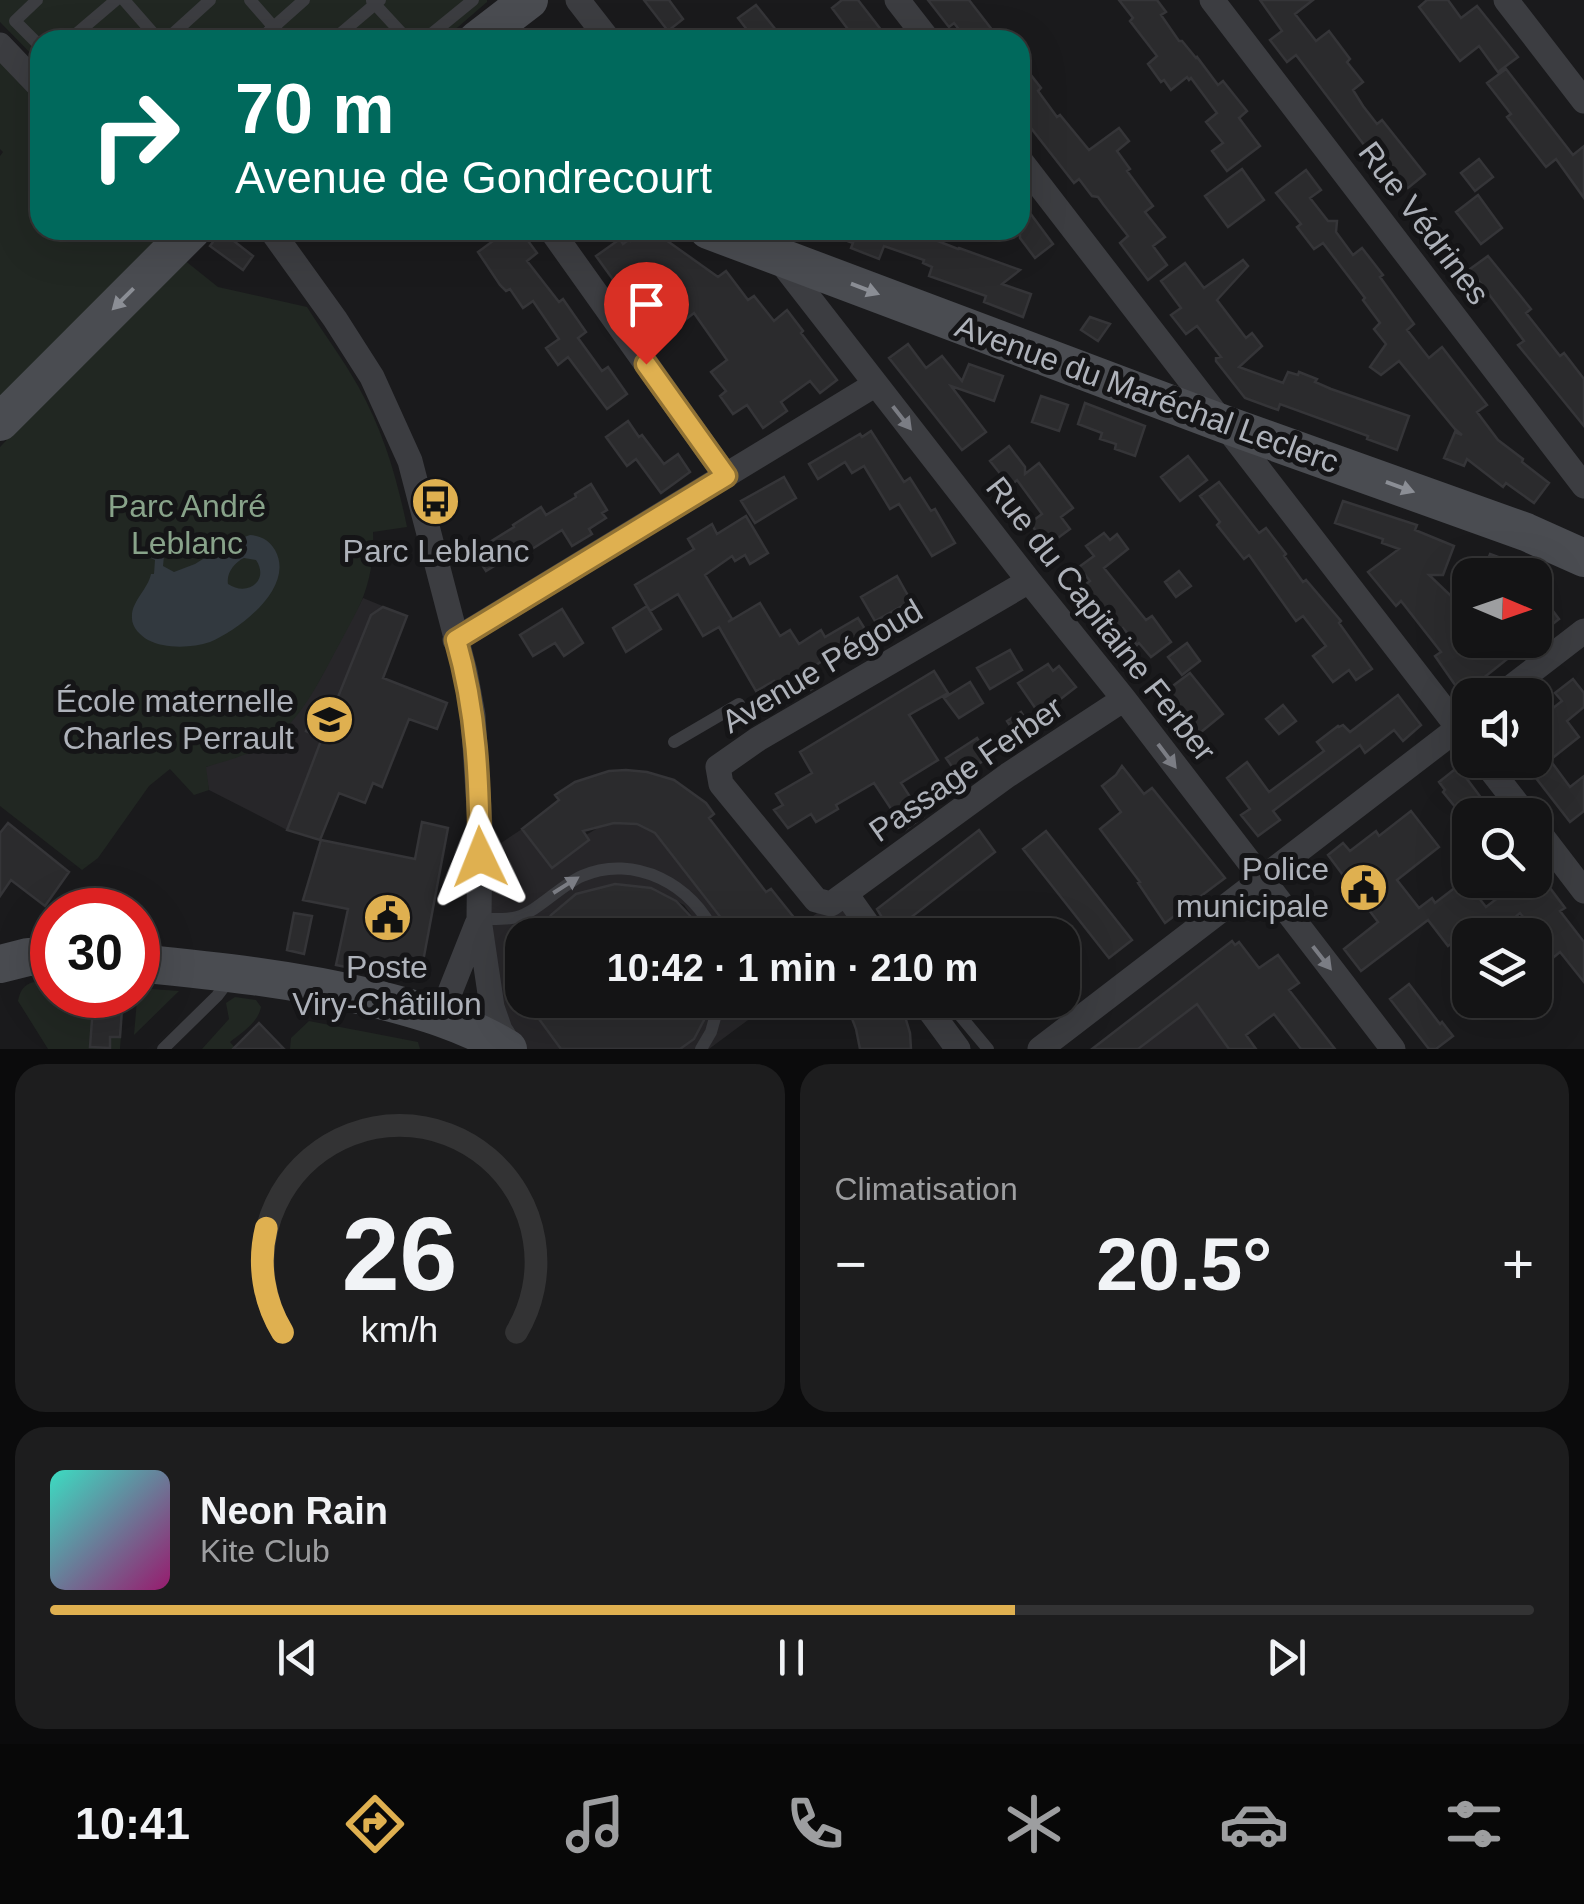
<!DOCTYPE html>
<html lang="fr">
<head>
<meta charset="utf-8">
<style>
  :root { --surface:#141415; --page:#1d1d1e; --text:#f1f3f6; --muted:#9d9ea0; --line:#333334; --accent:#dfb050 }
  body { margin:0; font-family:Helvetica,sans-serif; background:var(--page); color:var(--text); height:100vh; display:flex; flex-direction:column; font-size:38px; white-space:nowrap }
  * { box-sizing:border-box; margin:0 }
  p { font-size:32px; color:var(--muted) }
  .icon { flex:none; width:55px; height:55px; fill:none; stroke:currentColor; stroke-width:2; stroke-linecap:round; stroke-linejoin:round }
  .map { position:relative; height:1049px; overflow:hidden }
  .side { display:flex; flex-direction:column; gap:15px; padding:15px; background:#0b0b0c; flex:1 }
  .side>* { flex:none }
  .guide { position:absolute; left:30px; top:30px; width:1000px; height:210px; border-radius:30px; box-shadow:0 10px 40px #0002,0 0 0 2px var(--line); background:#00695c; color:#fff; overflow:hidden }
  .needle { width:65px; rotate:92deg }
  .fabs { position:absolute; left:1452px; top:558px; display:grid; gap:20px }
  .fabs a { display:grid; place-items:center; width:100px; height:100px; border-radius:20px; background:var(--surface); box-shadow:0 10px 40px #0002,0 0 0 2px var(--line); font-size:50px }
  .speed { position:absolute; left:30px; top:888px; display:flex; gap:20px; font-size:50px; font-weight:700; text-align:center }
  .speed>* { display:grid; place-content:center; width:130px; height:130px; border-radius:50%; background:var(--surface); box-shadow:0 10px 40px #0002,0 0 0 2px var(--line); line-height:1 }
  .speed .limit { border:15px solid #d22; background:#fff; color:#111 }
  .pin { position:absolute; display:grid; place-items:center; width:85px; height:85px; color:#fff; margin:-102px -42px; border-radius:50% 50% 50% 0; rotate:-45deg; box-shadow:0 0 10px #0007 }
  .pin .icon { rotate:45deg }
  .me { position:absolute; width:110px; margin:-55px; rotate:358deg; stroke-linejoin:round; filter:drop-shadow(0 0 8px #0008) }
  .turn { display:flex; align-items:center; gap:35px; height:210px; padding:0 40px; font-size:45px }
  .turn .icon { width:130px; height:130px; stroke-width:2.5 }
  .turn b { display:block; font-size:70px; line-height:85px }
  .big { font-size:75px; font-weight:600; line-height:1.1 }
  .side .tile { flex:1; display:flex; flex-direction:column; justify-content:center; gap:15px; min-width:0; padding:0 35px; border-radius:30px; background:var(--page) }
  .side .dial { align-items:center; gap:0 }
  .dial svg { height:260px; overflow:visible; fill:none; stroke:var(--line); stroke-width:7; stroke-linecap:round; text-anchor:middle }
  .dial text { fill:var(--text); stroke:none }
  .song { display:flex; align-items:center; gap:30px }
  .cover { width:120px; height:120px; border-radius:15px; background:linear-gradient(135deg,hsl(170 70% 55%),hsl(320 70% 35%)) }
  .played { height:10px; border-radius:5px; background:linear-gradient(90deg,var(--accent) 65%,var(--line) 65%) }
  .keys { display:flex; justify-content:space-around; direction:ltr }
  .heat { display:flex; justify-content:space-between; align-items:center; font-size:55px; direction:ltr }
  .side .tiles { flex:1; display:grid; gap:15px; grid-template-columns:1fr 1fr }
  .tile:last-child { grid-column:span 2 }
  .trip { position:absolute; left:505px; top:918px; width:575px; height:100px; border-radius:30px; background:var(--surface); box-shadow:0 10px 40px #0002,0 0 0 2px var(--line); font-weight:600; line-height:100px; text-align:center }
  .dock { display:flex; height:160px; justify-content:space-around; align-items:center; background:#080808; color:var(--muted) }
  .dock .icon { width:70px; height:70px }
  .dock .current { color:var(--accent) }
  .dock b { font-size:45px; color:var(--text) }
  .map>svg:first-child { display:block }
</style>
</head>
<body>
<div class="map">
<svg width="1584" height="1049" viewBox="0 0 1584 1049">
  <rect width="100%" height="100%" fill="#1a1a1c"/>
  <path fill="#272629" d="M363 598 407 616 320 840 287 830 209 790 205 769 206 767 264 745 277 736 301 709 319 681Z
    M614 823 637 824 660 836 725 922 731 918 744 935H706L684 905 651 888 615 884 576 894 551 915 539 935H522V1000H533L563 1049H512L500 1030 480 857 522 829 553 868 589 840 586 835 601 826Z
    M839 897 863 935H787Z
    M1198 967 1256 1049H1092Z
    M711 1000H775L709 1049H680L694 1039 710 1008Z"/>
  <path fill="#212722" d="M0 0H487V2L443 40H40V63L0 22Z
    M0 60 40 102V230H164V232L0 397V156L3 152 0 149Z
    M183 259 218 287 307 307C324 334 343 359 358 386 383 430 397 478 407 527L373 532C374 555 371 578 362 600 356 614 348 627 341 641 321 677 301 724 264 745 246 756 225 761 206 767L209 790 194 795 170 769 149 786 98 858 82 870 0 806V447Z
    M34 982 52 983V995H124L120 1049H48L18 1001C20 991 24 984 34 982Z
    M138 988 179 991 134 1035Z
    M235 997 256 1000 261 1007C258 1023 242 1032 230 1042L236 1049H202L229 1019 226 1003Z
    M309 1021 418 1042 420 1049H290L291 1038Z"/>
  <path fill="#32393f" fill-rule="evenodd" d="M250 535C261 536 269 540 275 550 296 587 239 630 210 642 192 648 165 649 148 640 140 635 131 627 132 616 132 601 148 589 151 574H154L155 560 151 558V554L155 553 164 556 163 566 174 572 195 564 230 542ZM244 558 256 560C270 581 247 597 228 584 226 573 235 562 244 558Z"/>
  <path fill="#2b2b2d" stroke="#353538" stroke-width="2.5" d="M644 0H669L683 19 668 31Z
    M842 0H858L889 40H856L832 8Z
    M928 0H969L1000 40H967L954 23 949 27Z
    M1119 0H1157L1166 12 1161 15 1179 41H1182L1196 58 1197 57 1218 85 1223 81 1247 111 1239 118 1260 146 1227 171 1212 151 1223 143 1206 122 1217 113 1191 78 1189 80 1187 77 1171 90 1164 80 1161 82 1148 64 1157 56 1130 21 1133 18Z
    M1260 0H1313L1295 14 1316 41 1329 31 1350 59 1347 62 1363 82 1353 90 1363 106 1377 124 1382 120 1425 174 1408 188 1387 160 1380 166 1296 55 1287 62 1270 40 1282 31Z
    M1427 0H1448L1461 18 1477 6 1518 57 1498 72 1479 46 1460 61 1419 7Z
    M756 5 776 30 763 40H755L738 18Z
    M1020 61 1041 88 1038 91 1057 117 1060 115 1089 150 1119 128 1129 141 1117 151 1130 169 1127 171 1153 206 1145 212 1165 237 1153 246 1167 265 1148 280 1120 243 1128 236 1103 204 1098 197 1092 196 1079 179 1074 183 1020 114Z
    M1506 69 1573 155 1584 146V198L1556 159 1546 167 1507 117 1511 114 1487 83Z
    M1479 159 1493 177 1475 191 1461 173Z
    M1242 169 1264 200 1228 227 1205 196Z
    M1306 170 1321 190 1310 198 1328 221H1337L1336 232 1353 255 1362 248 1383 275 1380 277 1414 324 1407 330 1429 358 1442 347 1487 405 1477 412 1498 440 1523 459 1522 462 1549 483 1534 503 1506 483 1503 487 1467 459 1464 466 1444 458 1455 432 1462 435 1455 429 1399 361 1381 375 1370 367 1386 344 1374 329 1380 323 1363 300 1365 298 1323 243 1314 249 1297 227 1301 224 1276 193Z
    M1478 195 1502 228 1481 244 1456 212Z
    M1030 213 1053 244 1035 258 1020 238V221Z
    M491 230H520L537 253 527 261 559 302 563 299 586 332 578 338 602 371 608 367 627 394 607 409 568 357 558 365 546 348 559 339 533 301 523 308 510 289 506 291 500 285 478 252 497 238Z
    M824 230H910L958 249 959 248 1020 270 1002 284 1031 294 1023 317 984 302 986 296 929 276 932 267 923 263 924 260 884 246 879 259 851 248 853 243 823 232Z
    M221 231 253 256 243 270 210 246Z
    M647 231 653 239 659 235 718 277 726 271 748 300 754 296 774 321 787 310 803 331 801 333 837 380 820 393 810 381 781 402 787 411 763 428 747 405 733 414 720 396 726 391 711 372 727 360 694 313 685 320 662 288 644 301 639 296 630 303 596 256 620 239 623 244 630 239 631 241Z
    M1488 256 1531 309 1526 313 1560 356 1564 353 1584 379V426L1518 345 1524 341 1470 269Z
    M1243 260 1248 266 1217 300 1246 338 1252 333 1262 346 1239 367 1283 383 1288 372 1298 375 1299 372 1317 379 1315 382 1331 389 1409 416 1397 450 1367 439 1368 436 1280 404 1278 410 1245 398 1216 361V358L1221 357 1197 326 1186 334 1171 315 1181 308 1161 281 1185 263 1204 288Z
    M1090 317 1110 324 1098 341 1081 330Z
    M908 344 926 368 942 356 962 381 969 364 1003 376 994 401 951 386 986 432 962 450 889 358Z
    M1041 396 1068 405 1059 431 1032 422Z
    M1085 403 1145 426 1135 456 1115 449 1116 444 1100 439 1102 433 1078 424Z
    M628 421 639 437 642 435 664 464 678 454 690 472 661 493 636 459 627 466 606 437Z
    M871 431 904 482 910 478 931 511 935 509 955 543 932 556 899 504 890 509 864 466 852 473 845 462 818 479 809 464 860 434 862 437Z
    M1009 446 1025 467V474L1039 463 1073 508 1061 517 1070 529 1047 546 1030 523 1042 514 1017 480 1010 486 990 461Z
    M1188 456 1207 480 1180 501 1161 477Z
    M784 477 796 498 755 523 741 501Z
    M1219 482 1259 533 1266 528 1286 554 1284 556 1303 582 1306 580 1341 621 1339 623 1372 669 1356 680 1349 670 1333 682 1313 656 1326 646 1303 616 1296 621 1249 555 1244 559 1217 525 1220 522 1200 496Z
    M591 484 607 510 602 513 606 518 589 529 592 534 572 546 562 530 529 551 527 546 486 571 474 552 514 527 513 525 541 507 546 515 576 497 575 494Z
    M1343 501 1417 525 1415 530 1454 546 1443 575H1429L1470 614V640H1499L1511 656 1462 695 1435 656 1441 652 1401 601 1396 606 1368 572 1399 549 1382 543 1383 539 1335 523Z
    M746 516 768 553 750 564 745 555 735 561 732 556 705 575 732 619 728 622 760 603 780 636 790 630 799 644 821 630 825 637 858 618 875 645 853 659 845 647 803 673 812 689 810 690 781 683 776 684 774 681 756 691 719 627 703 636 678 594 650 611 635 585 694 549 688 539 712 524 717 534Z
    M1104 533 1110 540 1117 534 1128 549 1104 568 1146 620 1152 616 1171 642 1151 657 1139 643 1137 645 1123 628 1110 638 1096 620 1103 614 1082 587 1090 581 1079 567 1094 556 1086 546Z
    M1490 554 1542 573 1541 575H1482Z
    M1179 571 1191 586 1176 597 1165 582Z
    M897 576 911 601 875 621 861 597Z
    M1535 587 1559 619 1535 638Z
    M647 606 661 629 626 652 613 628Z
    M383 607 407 616 383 678 447 703 437 729 409 719 382 787 373 783 365 803 339 793 320 840 287 830 322 738 306 731 316 706 332 712 371 615Z
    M562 609 583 643 564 656 555 643 533 656 520 635Z
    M1187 643 1200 661 1182 675 1168 657Z
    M1010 650 1022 670 990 689 977 668Z
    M1048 664 1053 671 1059 666 1076 687 1040 715 1018 683Z
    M934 671 948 693 909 715 938 760 901 783 923 817 905 830 874 783 836 805 838 809 816 822 811 814 788 828 774 810 783 805 776 794 812 773 800 752Z
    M1190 673 1223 714 1195 737 1180 718 1185 714 1166 691Z
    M1573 679 1584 693V707L1567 721 1579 737 1550 760 1570 787 1584 776V811L1570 822 1522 760H1535V722L1562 701 1555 693Z
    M970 682 983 703 959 718 944 698Z
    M1398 695 1421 725 1403 741 1394 730 1365 753 1360 745 1273 811 1280 820 1258 836 1241 815 1250 809 1227 778 1247 762 1269 792 1324 751 1317 742 1338 726 1339 727 1343 725 1350 732Z
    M1283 705 1296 721 1279 734 1266 719Z
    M1021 712 1034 732 1020 741 1007 721Z
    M977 738 989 757 959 777 946 758Z
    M1122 766 1144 794 1152 788 1225 878 1165 923 1138 883 1140 882 1100 829 1121 812 1102 786 1116 775Z
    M626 770 647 772 674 780 706 803 714 814 709 818 766 892 771 889 800 925 787 935H744L731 918 725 923 655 833 637 824 614 823 583 831 589 840 552 868 522 829 559 800 555 795 575 782 609 771Z
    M1454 770 1461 771 1485 803 1465 819 1443 792 1445 790 1439 782Z
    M1411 811 1439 847 1397 880 1419 908 1432 898 1435 903 1465 880 1486 907 1521 880H1544L1565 908 1560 911 1584 942V982L1560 952 1554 957 1520 913 1506 925 1502 920 1482 935H1463L1448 946 1428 920 1361 971 1344 949 1378 922 1328 855 1343 843 1350 851 1376 831 1379 836Z
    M422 822 448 828 422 967 410 964 407 979 336 965 348 909 303 900 321 840 415 859Z
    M8 823 69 872 45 906 11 880 0 896V833Z
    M979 830 995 852 891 933 877 909Z
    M1046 831 1132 940 1109 958 1023 849Z
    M615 884 651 888 676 901 697 923 704 935H539L551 915 576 894Z
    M294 913 312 916 304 954 287 950Z
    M1232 941 1235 945 1239 942 1259 968 1278 955 1299 983 1289 990 1335 1049H1301L1274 1014 1246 1035 1256 1049H1229L1197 1004 1138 1049H1092Z
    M1409 984 1440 1024 1442 1022 1453 1036 1436 1049H1429L1390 999Z
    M533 1000H710L704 1020 694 1039 680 1049H561L539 1019Z
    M845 1000H900L910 1033 911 1049H860L856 1029Z
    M93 1007 122 1009 120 1037H110V1048L90 1047Z
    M259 1023 284 1049H233Z"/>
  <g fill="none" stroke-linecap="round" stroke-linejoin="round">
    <path stroke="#3c3d41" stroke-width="12" d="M37 0 15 21 40 46
      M124 0 159 40
      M250 0 285 40
      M372 1 408 40
      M69 40 116 0
      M166 40 210 0
      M259 40 304 0
      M333 40 380 0
      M424 40 473 0
      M674 742 739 704
      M479 919C491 919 506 920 517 917 537 912 561 885 582 876 634 853 694 885 715 935
      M947 1000 988 1049
      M163 1049 217 996 230 979
      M701 1049 711 1032 720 1000"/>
    <path stroke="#3c3d41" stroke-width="25" d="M578 0 609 40
      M897 0 928 40
      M1212 0 1584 486
      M1506 0 1584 101
      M0 45 40 87
      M1020 160 1470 743
      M271 230 335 319 372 377 410 461 465 672 473 715 480 825 479 919 492 1007 500 1030 512 1049
      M551 230 726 476
      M778 258 1029 581 1124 699 1393 1049
      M1029 581 758 739 718 767 721 784 816 900 831 904 1008 775 1124 699
      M455 640 876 384
      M1501 695 1584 631
      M1483 760 1526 815
      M1535 827 1584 891
      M846 894 875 935
      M922 1000 958 1049
      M440 1017 477 924
      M1040 1049 1470 719"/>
    <path stroke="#4a4c51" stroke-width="38" d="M477 40 529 0
      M708 230 1224 424 1526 532 1584 558
      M0 422 192 230
      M138 963C217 971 294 979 372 998 420 1010 466 1023 508 1049
      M0 964 28 957H52"/>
  </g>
  <defs><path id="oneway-solid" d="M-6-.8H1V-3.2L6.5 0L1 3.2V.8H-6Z" transform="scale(2.5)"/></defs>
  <g fill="#8b8e95">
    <use href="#oneway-solid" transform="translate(865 289) rotate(21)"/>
    <use href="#oneway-solid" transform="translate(123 299) rotate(135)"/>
    <use href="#oneway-solid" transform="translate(1400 487) rotate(20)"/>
  </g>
  <g fill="#7b7d84">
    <use href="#oneway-solid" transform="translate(902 418) rotate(52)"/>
    <use href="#oneway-solid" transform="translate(1167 756) rotate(53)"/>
    <use href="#oneway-solid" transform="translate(566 885) rotate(-32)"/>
    <use href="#oneway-solid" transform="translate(1322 958) rotate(52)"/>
  </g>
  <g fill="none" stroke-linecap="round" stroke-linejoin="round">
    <defs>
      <path id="route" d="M480 857C479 782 477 713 456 640L726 476 646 364"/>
    </defs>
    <use href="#route" stroke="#917234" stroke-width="25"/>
    <use href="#route" stroke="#dfb050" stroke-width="18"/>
  </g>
  <defs>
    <symbol id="bus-disc" viewBox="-11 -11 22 22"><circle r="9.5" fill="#dfb050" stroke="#151517"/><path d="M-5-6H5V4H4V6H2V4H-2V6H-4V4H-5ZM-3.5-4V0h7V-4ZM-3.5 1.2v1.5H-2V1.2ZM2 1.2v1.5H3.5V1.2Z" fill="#111"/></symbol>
    <symbol id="school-disc" viewBox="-11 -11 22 22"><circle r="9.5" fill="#dfb050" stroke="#151517"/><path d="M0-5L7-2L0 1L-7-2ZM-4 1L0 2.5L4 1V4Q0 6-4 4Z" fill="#111"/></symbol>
    <symbol id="civic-disc" viewBox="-11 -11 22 22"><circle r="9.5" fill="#dfb050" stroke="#151517"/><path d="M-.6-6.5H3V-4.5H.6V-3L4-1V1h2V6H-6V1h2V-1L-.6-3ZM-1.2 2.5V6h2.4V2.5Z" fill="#111"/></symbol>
  </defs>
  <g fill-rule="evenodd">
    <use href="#bus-disc" x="408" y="474" width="55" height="55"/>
    <use href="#school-disc" x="302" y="692" width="55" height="55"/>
    <use href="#civic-disc" x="1336" y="860" width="55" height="55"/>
    <use href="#civic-disc" x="360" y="890" width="55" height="55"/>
  </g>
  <g text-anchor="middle" stroke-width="10" stroke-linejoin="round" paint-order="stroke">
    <g font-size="32" fill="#aeb2ba" stroke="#151517">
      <text transform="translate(1424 223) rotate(53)" y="11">Rue Védrines</text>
      <text transform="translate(1147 394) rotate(20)" y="11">Avenue du Maréchal Leclerc</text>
      <text transform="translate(1101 619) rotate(52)" y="11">Rue du Capitaine Ferber</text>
      <text transform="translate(822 666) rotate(-31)" y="11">Avenue Pégoud</text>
      <text transform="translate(966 769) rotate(-35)" y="11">Passage Ferber</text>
    </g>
    <g font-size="32" fill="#88a38a" stroke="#151517">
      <text x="187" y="517">Parc André<tspan x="187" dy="37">Leblanc</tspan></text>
    </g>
    <g font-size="32" fill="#aeb2ba" stroke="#151517">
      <text x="436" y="562">Parc Leblanc</text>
      <text x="294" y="712" text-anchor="end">École maternelle<tspan x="294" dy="37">Charles Perrault</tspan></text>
      <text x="1329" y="880" text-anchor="end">Police<tspan x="1329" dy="37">municipale</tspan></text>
      <text x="387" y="978">Poste<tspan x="387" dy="37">Viry-Châtillon</tspan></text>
    </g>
  </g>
</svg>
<div class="fabs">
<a><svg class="needle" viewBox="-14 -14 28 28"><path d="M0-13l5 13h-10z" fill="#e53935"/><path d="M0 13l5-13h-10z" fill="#9d9ea0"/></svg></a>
<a><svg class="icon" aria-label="sound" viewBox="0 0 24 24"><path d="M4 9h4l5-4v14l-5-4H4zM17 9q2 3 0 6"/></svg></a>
<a><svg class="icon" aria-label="search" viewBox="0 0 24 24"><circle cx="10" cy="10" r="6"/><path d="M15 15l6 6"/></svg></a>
<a><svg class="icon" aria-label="layers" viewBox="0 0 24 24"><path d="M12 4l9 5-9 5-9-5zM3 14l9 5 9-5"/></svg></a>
</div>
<div class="speed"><div class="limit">30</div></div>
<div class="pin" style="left:646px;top:364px;background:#d93025"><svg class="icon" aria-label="arrive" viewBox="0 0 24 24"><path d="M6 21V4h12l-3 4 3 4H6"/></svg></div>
<svg class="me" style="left:480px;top:857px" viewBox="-20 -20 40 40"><path d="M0-17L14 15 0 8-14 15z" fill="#dfb050" stroke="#fff" stroke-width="4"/></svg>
<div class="trip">10:42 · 1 min · 210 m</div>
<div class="guide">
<div class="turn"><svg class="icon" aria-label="right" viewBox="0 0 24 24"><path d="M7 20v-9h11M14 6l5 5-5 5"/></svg><div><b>70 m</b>Avenue de Gondrecourt</div></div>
</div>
</div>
<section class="side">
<div class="tiles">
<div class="tile dial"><svg viewBox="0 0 100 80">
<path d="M14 69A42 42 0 1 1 86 69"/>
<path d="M14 69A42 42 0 0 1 9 37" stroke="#dfb050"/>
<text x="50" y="56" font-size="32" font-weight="700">26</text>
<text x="50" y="72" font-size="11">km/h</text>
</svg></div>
<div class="tile"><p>Climatisation</p>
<div class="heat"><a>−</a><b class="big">20.5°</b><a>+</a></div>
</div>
<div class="tile">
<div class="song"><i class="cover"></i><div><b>Neon Rain</b><p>Kite Club</p></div></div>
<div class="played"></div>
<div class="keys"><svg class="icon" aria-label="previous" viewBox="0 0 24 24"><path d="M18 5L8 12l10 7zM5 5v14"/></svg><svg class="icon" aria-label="pause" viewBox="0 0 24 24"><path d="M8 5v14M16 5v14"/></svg><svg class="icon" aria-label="next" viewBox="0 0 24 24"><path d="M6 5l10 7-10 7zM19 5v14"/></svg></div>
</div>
</div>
</section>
<nav class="dock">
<b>10:41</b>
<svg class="icon current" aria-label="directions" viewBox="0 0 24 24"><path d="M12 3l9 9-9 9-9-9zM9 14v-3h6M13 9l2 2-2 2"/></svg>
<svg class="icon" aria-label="music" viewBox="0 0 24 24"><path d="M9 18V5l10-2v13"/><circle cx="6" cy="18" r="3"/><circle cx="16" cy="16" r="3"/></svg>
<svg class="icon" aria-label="phone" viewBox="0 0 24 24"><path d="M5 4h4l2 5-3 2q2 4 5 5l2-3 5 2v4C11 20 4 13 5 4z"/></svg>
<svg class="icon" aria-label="climate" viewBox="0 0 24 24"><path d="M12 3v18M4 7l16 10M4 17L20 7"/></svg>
<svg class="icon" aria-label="car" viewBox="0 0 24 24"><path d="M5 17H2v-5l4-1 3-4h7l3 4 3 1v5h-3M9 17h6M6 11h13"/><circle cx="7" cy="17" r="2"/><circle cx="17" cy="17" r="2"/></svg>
<svg class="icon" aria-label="filters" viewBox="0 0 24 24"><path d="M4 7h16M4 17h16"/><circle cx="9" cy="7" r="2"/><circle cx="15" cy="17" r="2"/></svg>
</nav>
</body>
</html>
